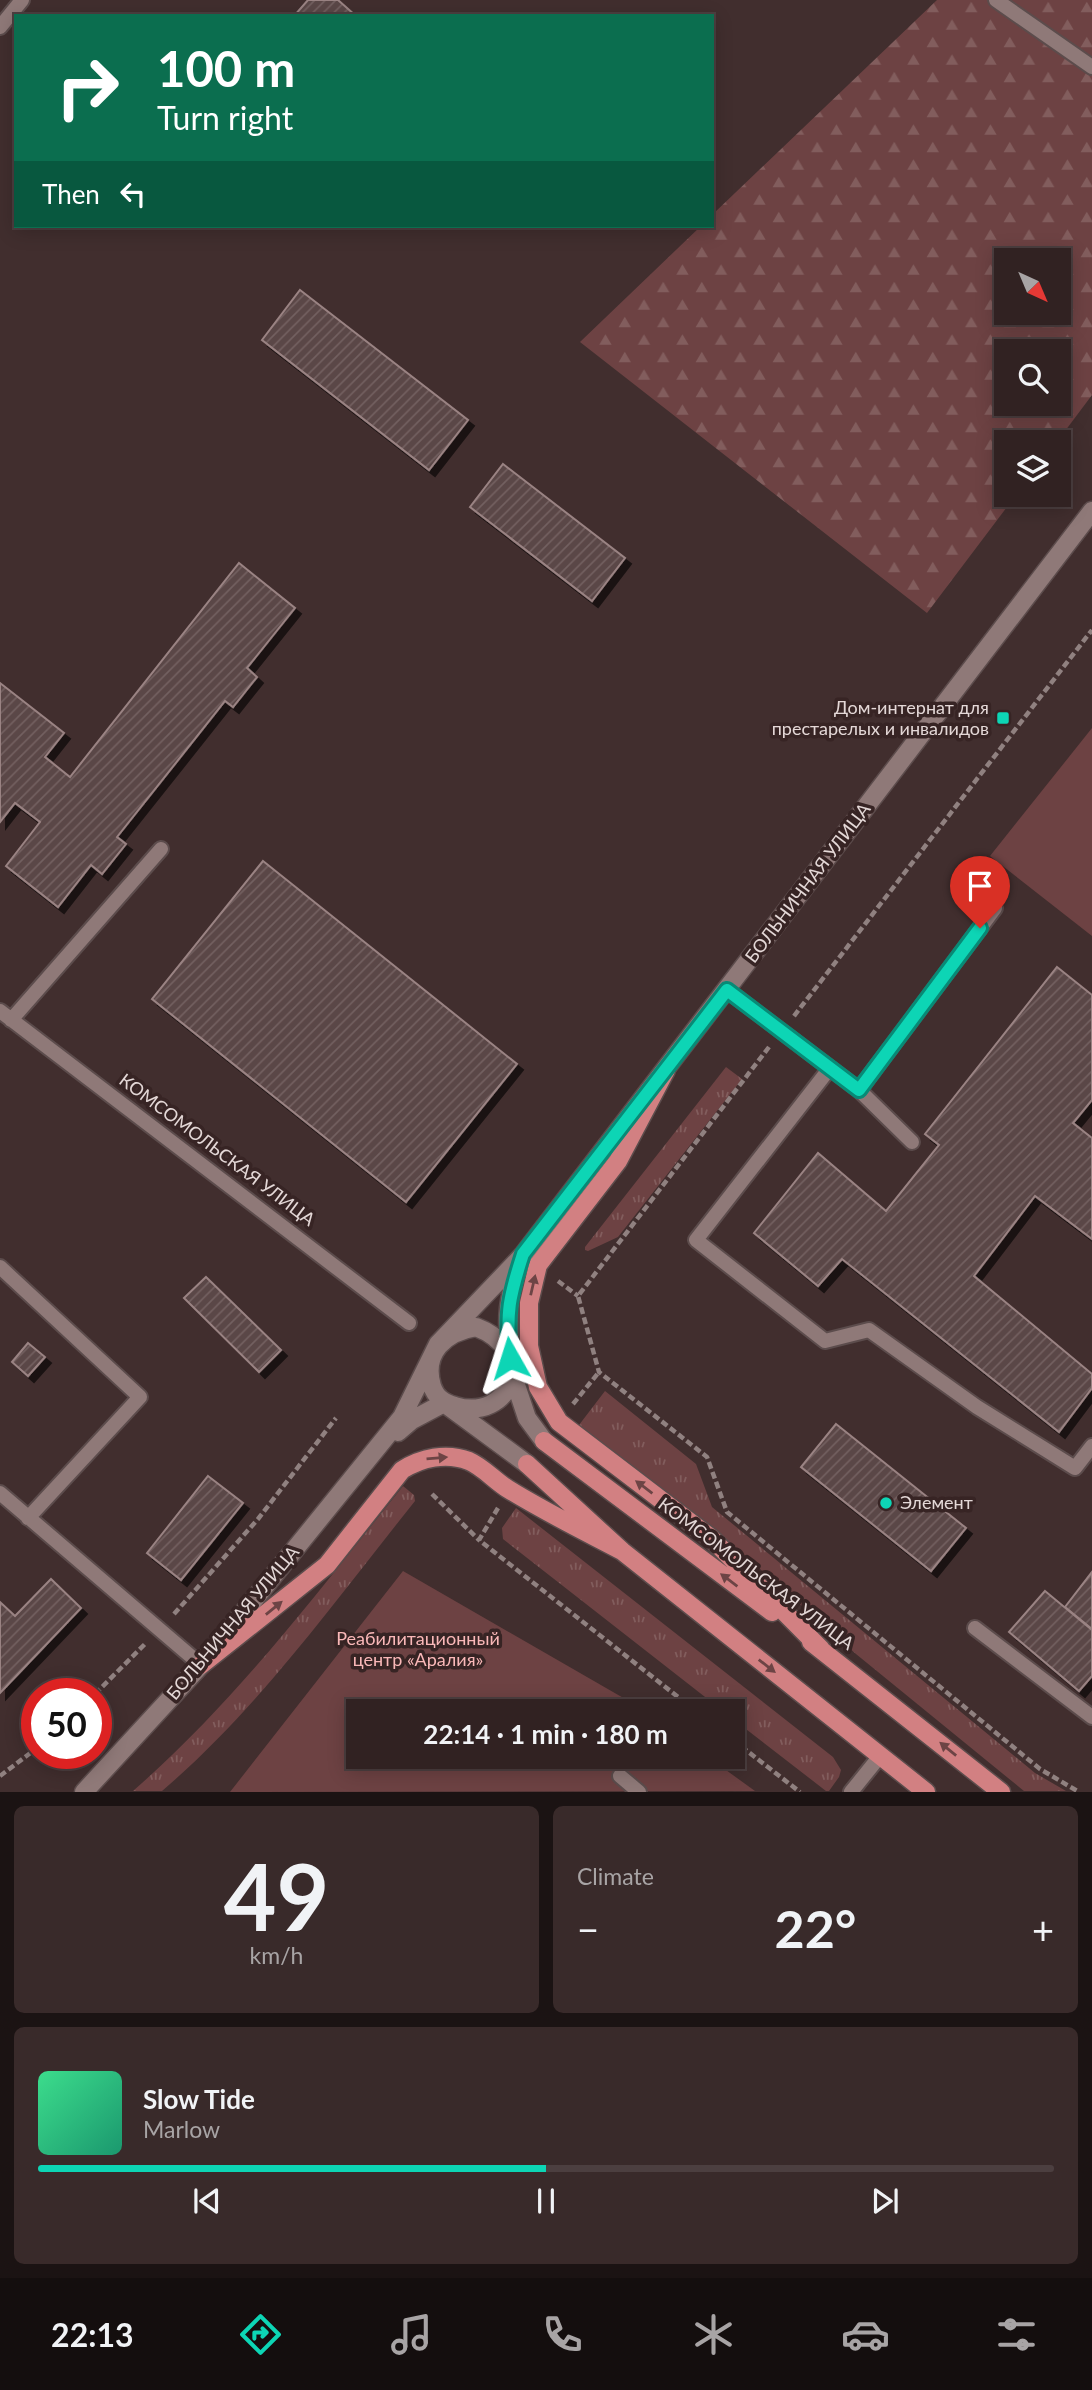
<!DOCTYPE html>
<html lang="en">
<head>
<meta charset="utf-8">
<style>
  :root { --surface:#312222; --page:#392a2a; --text:#f1f3f6; --muted:#a8a4a5; --line:#4c3f40; --accent:#0dd5b5 }
  body { margin:0; font-family:Lato,sans-serif; background:var(--page); color:var(--text); height:100vh; display:flex; flex-direction:column; font-size:26px; white-space:nowrap }
  * { box-sizing:border-box; margin:0 }
  p { font-size:23px; color:var(--muted) }
  .icon { flex:none; width:38px; height:38px; fill:none; stroke:currentColor; stroke-width:2; stroke-linecap:round; stroke-linejoin:round }
  .map { position:relative; height:1792px; overflow:hidden }
  .details { display:flex; flex-direction:column; gap:14px; padding:14px; background:#1b1313; flex:1 }
  .details>* { flex:none }
  .banner { position:absolute; left:14px; top:14px; width:700px; height:214px; border-radius:0px; box-shadow:0 4px 18px #0003,0 0 0 2px var(--line); background:#0b6e4f; color:#fff; overflow:hidden }
  .needle { width:46px; rotate:136deg }
  .fabs { position:absolute; left:994px; top:248px; display:grid; gap:14px }
  .fabs a { display:grid; place-items:center; width:77px; height:77px; border-radius:0px; background:var(--surface); box-shadow:0 4px 18px #0003,0 0 0 2px var(--line); font-size:35px }
  .speed { position:absolute; left:21px; top:1678px; display:flex; gap:14px; font-size:35px; font-weight:700; text-align:center }
  .speed>* { display:grid; place-content:center; width:91px; height:91px; border-radius:50%; background:var(--surface); box-shadow:0 4px 18px #0003,0 0 0 2px var(--line); line-height:1 }
  .speed .limit { border:10px solid #d22; background:#fff; color:#111 }
  .pin { position:absolute; display:grid; place-items:center; width:60px; height:60px; color:#fff; margin:-72px -30px; border-radius:50% 50% 50% 0; rotate:-45deg; box-shadow:0 0 7px #0007 }
  .pin .icon { rotate:45deg }
  .me { position:absolute; width:77px; margin:-38px; rotate:354deg; stroke-linejoin:round; filter:drop-shadow(0 0 5px #0008) }
  .turn { display:flex; align-items:center; gap:24px; height:147px; padding:0 28px; font-size:32px }
  .turn .icon { width:91px; height:91px; stroke-width:2.5 }
  .turn b { display:block; font-size:49px; line-height:60px }
  .then { display:flex; align-items:center; height:66px; padding:0 28px; background:#0003; gap:14px; font-size:26px }
  .big { font-size:52px; font-weight:700; line-height:1.1 }
  .details .widget { flex:1; display:flex; flex-direction:column; justify-content:center; gap:10px; min-width:0; padding:0 24px; border-radius:10px; background:var(--page) }
  .details .dial { align-items:center; gap:0 }
  .dial b { font-size:91px; line-height:1 }
  .song { display:flex; align-items:center; gap:21px }
  .cover { width:84px; height:84px; border-radius:10px; background:linear-gradient(135deg,hsl(150 70% 55%),hsl(160 70% 35%)) }
  .played { height:7px; border-radius:4px; background:linear-gradient(90deg,var(--accent) 50%,var(--line) 50%) }
  .keys { display:flex; justify-content:space-around; direction:ltr }
  .heat { display:flex; justify-content:space-between; align-items:center; font-size:38px; direction:ltr }
  .details .tiles { flex:1; display:grid; gap:14px; grid-template-columns:1fr 1fr }
  .widget:last-child { grid-column:span 2 }
  .trip { position:absolute; left:346px; top:1699px; width:399px; height:70px; border-radius:0px; background:var(--surface); box-shadow:0 4px 18px #0003,0 0 0 2px var(--line); font-weight:700; line-height:70px; text-align:center }
  .dock { display:flex; height:112px; justify-content:space-around; align-items:center; background:#140e0e; color:var(--muted) }
  .dock .icon { width:49px; height:49px }
  .dock .selected { color:var(--accent) }
  .dock b { font-size:32px; color:var(--text) }
  .map>svg:first-child { display:block }
</style>
</head>
<body>
<div class="map">
<svg width="1092" height="1792" viewBox="0 0 1092 1792">
  <defs>
    <pattern id="grass-tufts" width="24" height="20" patternUnits="userSpaceOnUse" patternTransform="scale(1.75)"><rect width="24" height="20" fill="#6d4243"/><path d="M3 7l-1-3M5 7V3M7 7l1-3M15 17l-1-3M17 17v-4M19 17l1-3" fill="none" stroke="#825d5d"/></pattern>
    <pattern id="forest-firs" width="22" height="20" patternUnits="userSpaceOnUse" patternTransform="scale(1.75)"><rect width="22" height="20" fill="#6d4243"/><path d="M5 1l3.5 6h-7zM16 11l3.5 6h-7z" fill="#825d5d"/></pattern>
    <pattern id="building-hatch" width="6" height="6" patternUnits="userSpaceOnUse" patternTransform="scale(1.75)"><rect width="6" height="6" fill="#5a4646"/><path d="M-1 1l2-2M0 6l6-6M5 7l2-2" fill="none" stroke="#726060"/></pattern>
    <filter id="shadow"><feDropShadow dx="6" dy="6" stdDeviation="0" flood-color="#0009"/></filter>
  </defs>
  <rect width="100%" height="100%" fill="#412e2e"/>
  <path fill="url(#grass-tufts)" d="M726 1067 742 1079 618 1237 588 1251 585 1250V1247Z
    M605 1391 696 1464 712 1507 1035 1773 1066 1791H1024L856 1654 717 1531 579 1425Z
    M403 1486 414 1495 415 1501C335 1601 259 1708 162 1791H133C236 1701 318 1592 403 1486Z
    M516 1508 833 1757 841 1770 839 1777 829 1791H826L733 1719V1712L723 1711 503 1539 502 1528Z"/>
  <path fill="url(#forest-firs)" fill-rule="evenodd" d="M937 0H1092V395L1056 443H1006V495H1016L927 613 580 342 701 226H712V215ZM1006 261H1059V313H1006ZM1006 352H1059V404H1006Z"/>
  <path fill="#6d4243" d="M1092 728V936L990 856Z
    M403 1571 646 1711 359 1712V1757H708L755 1791 230 1792Z"/>
  <path fill="url(#building-hatch)" stroke="#9a8383" stroke-width="2" filter="url(#shadow)" d="M308 0H338L356 16H294Z
    M300 290 468 420 429 470 262 340Z
    M503 464 625 558 592 601 470 507Z
    M239 563 295 608 247 668 257 677 233 707 225 701 117 837 126 844 102 874 91 865 58 907 6 866 40 822 15 803 0 822V683L64 733 45 757 70 777Z
    M263 861 517 1064 406 1202 152 999Z
    M1057 967 1092 995V1100L1073 1123 1092 1138V1239L1035 1196 974 1276 1092 1374V1388L1059 1432 842 1259 818 1286 754 1233 818 1153 886 1211 939 1145 925 1134Z
    M206 1277 281 1350 259 1372 184 1298Z
    M28 1343 45 1357 28 1376 12 1362Z
    M836 1424 966 1528 931 1571 801 1467Z
    M208 1476 243 1503 181 1580 147 1553Z
    M1092 1572V1629L1065 1607Z
    M51 1579 81 1608 0 1693V1602L15 1616Z
    M1045 1591 1092 1630V1676L1079 1691 1009 1632Z"/>
  <g fill="none" stroke-linecap="round" stroke-linejoin="round">
    <defs>
      <path id="service" d="M996 0 1092 67
        M0 27 22 0
        M727 990 859 1090 912 1142
        M0 1011 409 1323
        M11 1020 161 849
        M830 1068 696 1240 825 1341 869 1330 977 1407 1075 1468 1092 1446
        M859 1090 995 908
        M0 1267 140 1397 28 1518
        M0 1493 201 1665
        M975 1628 1092 1717
        M620 1776 639 1792
        M851 1792 880 1756"/>
      <path id="secondary" d="M476 1327C539 1351 511 1423 455 1406 444 1403 436 1398 432 1386 422 1353 445 1332 476 1327Z
        M510 1353C506 1318 508 1297 520 1264
        M512 1373 527 1418 544 1441
        M398 1432 412 1420 444 1403 527 1464
        M84 1792 201 1665 402 1417 438 1344 524 1254 1092 511"/>
      <path id="primary" d="M666 1070 618 1161 538 1265 529 1303V1346L538 1387 559 1422 711 1538 821 1649
        M544 1441 772 1612
        M527 1464 622 1551 926 1792
        M811 1642 1001 1792
        M201 1665 327 1565 402 1470C421 1458 446 1452 469 1461 483 1467 495 1481 508 1489 545 1512 584 1531 622 1551"/>
    </defs>
    <use href="#service" stroke="#5c4c4c" stroke-width="18"/>
    <use href="#secondary" stroke="#5c4c4c" stroke-width="21"/>
    <use href="#primary" stroke="#5c4c4c" stroke-width="21"/>
    <path stroke="#908180" stroke-width="4.5" stroke-dasharray="7 3.5" stroke-linecap="butt" d="M794 1016 1092 630
      M769 1047 578 1296 599 1372 707 1457 727 1512 1040 1769 1079 1792
      M558 1281 578 1296
      M573 1404 599 1372
      M432 1494 479 1540
      M498 1508 479 1540 697 1712
      M174 1614 258 1519 336 1418
      M95 1694 146 1643
      M733 1740 800 1792
      M0 1776 37 1748"/>
    <use href="#service" stroke="#8f7978" stroke-width="14"/>
    <use href="#secondary" stroke="#8f7978" stroke-width="18"/>
    <use href="#primary" stroke="#d28082" stroke-width="18"/>
  </g>
  <defs><path id="oneway-solid" d="M-6-.8H1V-3.2L6.5 0L1 3.2V.8H-6Z" transform="scale(1.75)"/></defs>
  <g fill="#6d4445">
    <use href="#oneway-solid" transform="translate(533 1285) rotate(-77)"/>
    <use href="#oneway-solid" transform="translate(437 1458) rotate(-5)"/>
    <use href="#oneway-solid" transform="translate(644 1487) rotate(-143)"/>
    <use href="#oneway-solid" transform="translate(729 1580) rotate(-143)"/>
    <use href="#oneway-solid" transform="translate(274 1608) rotate(-39)"/>
    <use href="#oneway-solid" transform="translate(767 1666) rotate(38)"/>
    <use href="#oneway-solid" transform="translate(948 1749) rotate(-141)"/>
  </g>
  <g fill="none" stroke-linecap="round" stroke-linejoin="round">
    <defs>
      <path id="route" d="M510 1358C506 1312 509 1297 523 1254L727 990 859 1090 980 928"/>
    </defs>
    <use href="#route" stroke="#088a76" stroke-width="18"/>
    <use href="#route" stroke="#0dd5b5" stroke-width="12"/>
  </g>
  <g fill="#0dd5b5" stroke="#372424" stroke-width="2.5">
    <rect x="996" y="711" width="14" height="14" rx="3.5"/>
    <circle cx="886" cy="1503" r="7"/>
  </g>
  <g text-anchor="middle" stroke-width="7" stroke-linejoin="round" paint-order="stroke">
    <g font-size="18" fill="#e4d8d7" stroke="#372424" text-anchor="end">
      <text x="989" y="714">Дом-интернат для<tspan x="989" dy="21">престарелых и инвалидов</tspan></text>
      <text x="900" y="1509" text-anchor="start">Элемент</text>
    </g>
    <g font-size="18" fill="#e4d8d7" stroke="#372424">
      <text transform="translate(808 883) rotate(-53)" y="6">БОЛЬНИЧНАЯ УЛИЦА</text>
      <text transform="translate(217 1150) rotate(37)" y="6">КОМСОМОЛЬСКАЯ УЛИЦА</text>
      <text transform="translate(756 1574) rotate(37)" y="6">КОМСОМОЛЬСКАЯ УЛИЦА</text>
      <text transform="translate(233 1623) rotate(-50)" y="6">БОЛЬНИЧНАЯ УЛИЦА</text>
    </g>
    <g font-size="18" fill="#fab8b8" stroke="#372424">
      <text x="418" y="1645">Реабилитационный<tspan x="418" dy="21">центр «Аралия»</tspan></text>
    </g>
  </g>
</svg>
<div class="fabs">
<a><svg class="needle" viewBox="-14 -14 28 28"><path d="M0-13l5 13h-10z" fill="#e53935"/><path d="M0 13l5-13h-10z" fill="#a8a4a5"/></svg></a>
<a><svg class="icon" aria-label="search" viewBox="0 0 24 24"><circle cx="10" cy="10" r="6"/><path d="M15 15l6 6"/></svg></a>
<a><svg class="icon" aria-label="layers" viewBox="0 0 24 24"><path d="M12 4l9 5-9 5-9-5zM3 14l9 5 9-5"/></svg></a>
</div>
<div class="speed"><div class="limit">50</div></div>
<div class="pin" style="left:980px;top:928px;background:#d93025"><svg class="icon" aria-label="arrive" viewBox="0 0 24 24"><path d="M6 21V4h12l-3 4 3 4H6"/></svg></div>
<svg class="me" style="left:510px;top:1358px" viewBox="-20 -20 40 40"><path d="M0-17L14 15 0 8-14 15z" fill="#0dd5b5" stroke="#fff" stroke-width="4"/></svg>
<div class="trip">22:14 · 1 min · 180 m</div>
<div class="banner">
<div class="turn"><svg class="icon" aria-label="right" viewBox="0 0 24 24"><path d="M7 20v-9h11M14 6l5 5-5 5"/></svg><div><b>100 m</b>Turn right</div></div>
<div class="then">Then<svg class="icon" aria-label="left" viewBox="0 0 24 24"><path d="M17 20v-9H6M10 6l-5 5 5 5"/></svg></div>
</div>
</div>
<section class="details">
<div class="tiles">
<div class="widget dial"><b>49</b><p>km/h</p></div>
<div class="widget"><p>Climate</p>
<div class="heat"><a>−</a><b class="big">22°</b><a>+</a></div>
</div>
<div class="widget">
<div class="song"><i class="cover"></i><div><b>Slow Tide</b><p>Marlow</p></div></div>
<div class="played"></div>
<div class="keys"><svg class="icon" aria-label="previous" viewBox="0 0 24 24"><path d="M18 5L8 12l10 7zM5 5v14"/></svg><svg class="icon" aria-label="pause" viewBox="0 0 24 24"><path d="M8 5v14M16 5v14"/></svg><svg class="icon" aria-label="next" viewBox="0 0 24 24"><path d="M6 5l10 7-10 7zM19 5v14"/></svg></div>
</div>
</div>
</section>
<nav class="dock">
<b>22:13</b>
<svg class="icon selected" aria-label="directions" viewBox="0 0 24 24"><path d="M12 3l9 9-9 9-9-9zM9 14v-3h6M13 9l2 2-2 2"/></svg>
<svg class="icon" aria-label="music" viewBox="0 0 24 24"><path d="M9 18V5l10-2v13"/><circle cx="6" cy="18" r="3"/><circle cx="16" cy="16" r="3"/></svg>
<svg class="icon" aria-label="phone" viewBox="0 0 24 24"><path d="M5 4h4l2 5-3 2q2 4 5 5l2-3 5 2v4C11 20 4 13 5 4z"/></svg>
<svg class="icon" aria-label="climate" viewBox="0 0 24 24"><path d="M12 3v18M4 7l16 10M4 17L20 7"/></svg>
<svg class="icon" aria-label="car" viewBox="0 0 24 24"><path d="M5 17H2v-5l4-1 3-4h7l3 4 3 1v5h-3M9 17h6M6 11h13"/><circle cx="7" cy="17" r="2"/><circle cx="17" cy="17" r="2"/></svg>
<svg class="icon" aria-label="filters" viewBox="0 0 24 24"><path d="M4 7h16M4 17h16"/><circle cx="9" cy="7" r="2"/><circle cx="15" cy="17" r="2"/></svg>
</nav>
</body>
</html>
